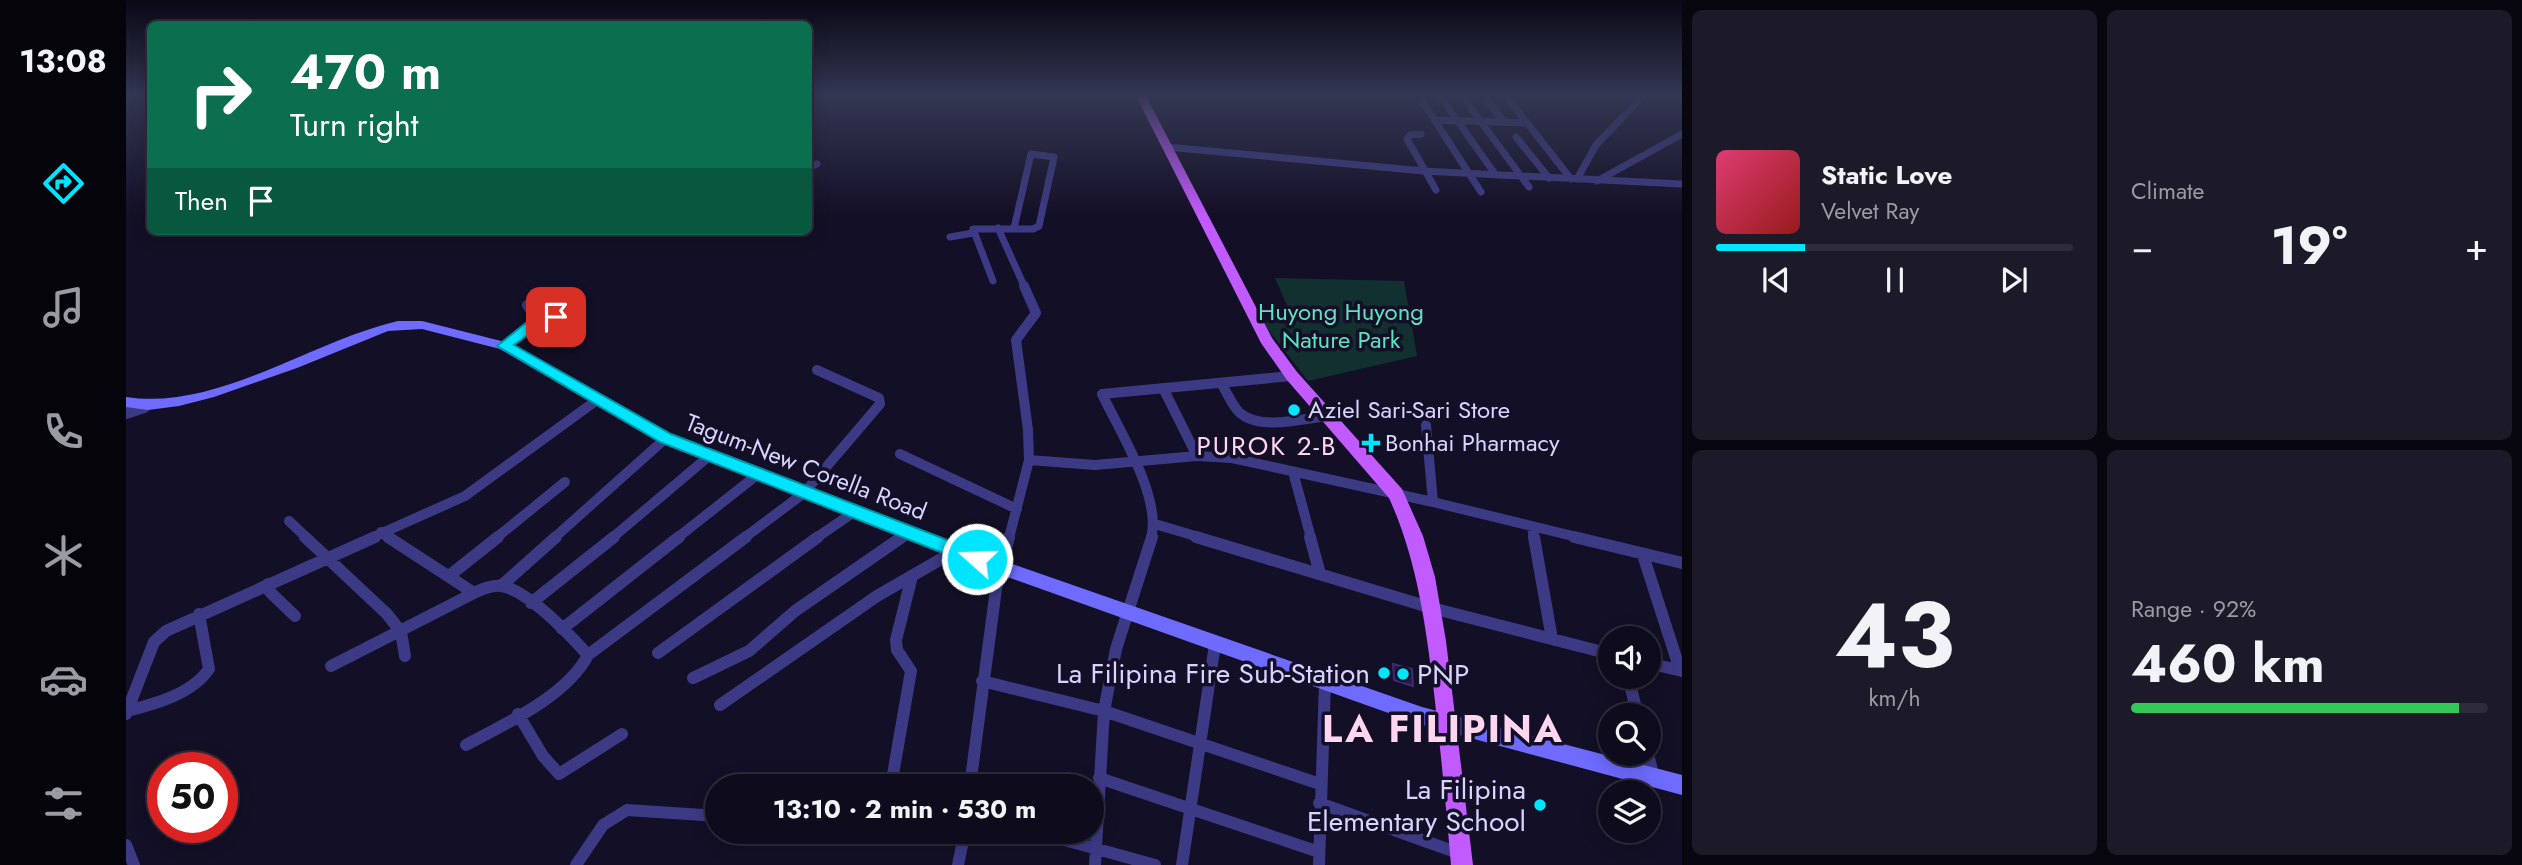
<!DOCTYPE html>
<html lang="en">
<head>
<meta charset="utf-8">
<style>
  :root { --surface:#0e0b1c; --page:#1c1929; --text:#f1f3f6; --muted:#9b9ba3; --line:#2e2b3b; --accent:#00e5ff }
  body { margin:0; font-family:Jost,sans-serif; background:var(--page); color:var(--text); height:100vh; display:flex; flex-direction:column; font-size:26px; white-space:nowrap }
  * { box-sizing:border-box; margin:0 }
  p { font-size:23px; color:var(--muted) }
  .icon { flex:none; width:38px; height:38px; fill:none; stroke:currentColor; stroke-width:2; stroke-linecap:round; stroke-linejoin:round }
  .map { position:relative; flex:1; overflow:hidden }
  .sheet { display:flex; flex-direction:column; gap:10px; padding:10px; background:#08060f; width:840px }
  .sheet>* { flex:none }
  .banner { position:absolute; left:21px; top:21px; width:665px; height:214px; border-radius:10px; box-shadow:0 4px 18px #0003,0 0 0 2px var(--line); background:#0b6e4f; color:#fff; overflow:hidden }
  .fabs { position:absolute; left:1472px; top:626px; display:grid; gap:14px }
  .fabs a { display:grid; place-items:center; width:63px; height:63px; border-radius:50%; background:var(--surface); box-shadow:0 4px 18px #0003,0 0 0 2px var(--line); font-size:35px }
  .speed { position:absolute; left:21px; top:752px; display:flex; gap:14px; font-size:35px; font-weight:700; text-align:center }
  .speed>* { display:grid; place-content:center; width:91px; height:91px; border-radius:50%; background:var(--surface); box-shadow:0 4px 18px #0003,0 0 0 2px var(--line); line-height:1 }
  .speed .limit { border:10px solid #d22; background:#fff; color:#111 }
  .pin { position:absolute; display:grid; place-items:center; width:60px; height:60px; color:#fff; margin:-30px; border-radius:14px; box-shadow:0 4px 10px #0006 }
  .me { position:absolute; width:77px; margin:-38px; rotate:290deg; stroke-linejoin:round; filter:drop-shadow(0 0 5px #0008) }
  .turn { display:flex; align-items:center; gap:24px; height:147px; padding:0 28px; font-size:32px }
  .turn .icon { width:91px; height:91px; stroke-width:2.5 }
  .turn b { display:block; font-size:49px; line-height:60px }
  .then { display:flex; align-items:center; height:66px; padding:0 28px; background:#0003; gap:14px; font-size:26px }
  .big { font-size:52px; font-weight:700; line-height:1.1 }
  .sheet .card { flex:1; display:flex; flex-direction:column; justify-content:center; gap:10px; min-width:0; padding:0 24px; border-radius:10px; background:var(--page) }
  .sheet .dial { align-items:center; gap:0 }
  .dial b { font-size:91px; line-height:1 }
  .song { display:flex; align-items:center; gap:21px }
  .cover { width:84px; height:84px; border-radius:10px; background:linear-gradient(135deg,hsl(340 70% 55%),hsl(0 70% 35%)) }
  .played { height:7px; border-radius:4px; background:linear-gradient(90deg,var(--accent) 25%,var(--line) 25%) }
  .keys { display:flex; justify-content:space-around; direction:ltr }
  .heat { display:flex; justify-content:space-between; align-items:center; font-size:38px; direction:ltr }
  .charge { height:10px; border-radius:5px; background:linear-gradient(90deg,#34c759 92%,var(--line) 0) }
  .sheet .tiles { flex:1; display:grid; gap:10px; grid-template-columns:repeat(2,1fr) }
  .trip { position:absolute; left:579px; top:774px; width:399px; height:70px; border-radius:35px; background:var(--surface); box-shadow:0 4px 18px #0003,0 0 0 2px var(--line); font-weight:700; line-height:70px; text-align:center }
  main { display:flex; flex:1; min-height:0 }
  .tab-bar { display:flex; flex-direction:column; width:126px; justify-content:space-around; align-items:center; background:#06040b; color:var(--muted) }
  .tab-bar .icon { width:49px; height:49px }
  .tab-bar .on { color:var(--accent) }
  .tab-bar b { font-size:32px; color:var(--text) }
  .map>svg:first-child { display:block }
</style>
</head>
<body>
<main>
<nav class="tab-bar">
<b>13:08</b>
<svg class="icon on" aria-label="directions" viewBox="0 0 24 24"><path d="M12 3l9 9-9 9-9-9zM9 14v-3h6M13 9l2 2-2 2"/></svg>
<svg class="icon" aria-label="music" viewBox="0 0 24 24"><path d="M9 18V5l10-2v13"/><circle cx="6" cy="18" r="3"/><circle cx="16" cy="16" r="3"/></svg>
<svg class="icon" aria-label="phone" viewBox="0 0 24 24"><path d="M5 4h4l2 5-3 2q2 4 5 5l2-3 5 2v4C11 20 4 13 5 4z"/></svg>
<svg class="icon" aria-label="climate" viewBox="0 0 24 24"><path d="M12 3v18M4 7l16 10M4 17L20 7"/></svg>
<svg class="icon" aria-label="car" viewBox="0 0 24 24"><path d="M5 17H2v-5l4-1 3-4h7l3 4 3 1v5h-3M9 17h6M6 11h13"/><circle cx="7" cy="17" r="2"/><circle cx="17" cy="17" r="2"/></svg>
<svg class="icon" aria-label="filters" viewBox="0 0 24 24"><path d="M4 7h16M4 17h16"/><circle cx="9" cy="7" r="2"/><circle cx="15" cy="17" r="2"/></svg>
</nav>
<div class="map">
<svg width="1556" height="865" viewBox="0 0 1556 865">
  <rect width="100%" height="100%" fill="#130f26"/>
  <path fill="#12302f" d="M1149 278 1278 281 1291 356 1182 381 1137 323 1167 319Z"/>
  <path fill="#241b47" stroke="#3b2d73" stroke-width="2" d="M1267 664 1286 669 1287 686 1268 680Z"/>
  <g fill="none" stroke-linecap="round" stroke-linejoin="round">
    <path stroke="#3d3a85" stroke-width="7" d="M1293 96 1355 192
      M1314 96 1369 174
      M1336 96 1403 187
      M1358 96 1378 122
      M1380 96 1445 179
      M1309 120 1402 123
      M1295 134 1284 135 1281 139 1310 190
      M1390 137 1423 178
      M1041 147 1298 171 1556 184
      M682 168 691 164
      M1451 179 1470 145 1517 96
      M1471 181 1556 134
      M872 228 899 288
      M824 237 847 233
      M867 281 847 229H907L913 226 928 157 905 154 888 228"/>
    <path stroke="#3d3a85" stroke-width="10" d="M411 321 428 316 452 327
      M378 346 411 321 401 305
      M1095 383C1101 392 1105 404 1113 412 1133 431 1176 419 1201 416
      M1037 388 1071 456
      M1300 425 1307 502
      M774 454 891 509
      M903 460 969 465 1071 456 1106 458 1307 502 1455 538
      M1167 472 1185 538
      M163 521 181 538
      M1029 524 1076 538
      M1406 528 1408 538
      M255 532 265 538
      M245 538 339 496 471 400
      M370 538 439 482
      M428 538 540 438
      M486 538 582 457
      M551 538 631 475
      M618 538 678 493 754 404 753 398 691 370
      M690 538 728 512
      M773 538 781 533
      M883 538 903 460 902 430 890 340 910 313 898 286
      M1025 538C1036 498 994 432 976 394L1166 376"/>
    <path stroke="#3d3a85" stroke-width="12" d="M179 537 261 614 275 632 279 656
      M262 537 348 593C356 589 366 585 375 586 402 590 444 635 462 655
      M1070 537 1306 608 1484 654
      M1184 537 1194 574
      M1408 537 1426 639
      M1448 537 1556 563
      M1517 555 1554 670
      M323 576 372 537
      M142 584 144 592 169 616
      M375 586 430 537
      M405 603 488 537
      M436 629 553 537
      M532 653 692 537
      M1522 663 1556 671
      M205 666 348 593
      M1502 677 1512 716
      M567 678 623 651 669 611 776 537
      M856 681 978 711 1194 784
      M594 705 751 596 829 551
      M1 711C29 704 66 694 83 669L73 614
      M0 714 28 642 40 631 249 537
      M392 714 417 756 433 774 496 734
      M340 745C379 724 441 696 462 655L620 537
      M1522 754 1528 778
      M973 778 1193 852
      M765 786 785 671 771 650 770 640 786 576
      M844 786 870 589 883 537
      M1193 803 1335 854
      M906 831 1029 865
      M0 845 8 865
      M450 865 477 825 501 810 592 816
      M832 865 839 831
      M969 865 978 711 990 649 1026 537
      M1056 865 1089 644
      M1193 865 1199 683"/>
    <path stroke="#3d3a85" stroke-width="12" d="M0 413 18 407"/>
    <path fill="#6f6bff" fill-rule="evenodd" d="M272 321H296L383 343 545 434 835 546 1296 707 1556 775V795L1296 725 823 556 535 442 374 349 296 329 262 331 171 368 88 397 53 406 22 410 0 407V397C91 411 185 341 272 321Z"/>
    <path fill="#c25bff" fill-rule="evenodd" d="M1010 96H1020L1146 338 1171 372 1276 489 1297 536 1309 577 1320 641 1347 865H1325C1320 805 1314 744 1307 684 1299 620 1290 557 1263 498L1161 380 1135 343Z"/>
  </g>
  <linearGradient id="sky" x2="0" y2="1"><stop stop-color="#0a0815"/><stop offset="0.44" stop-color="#333752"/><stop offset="1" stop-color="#333752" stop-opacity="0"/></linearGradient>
  <rect width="1556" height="217" fill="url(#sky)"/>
  <path fill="#00e5ff" stroke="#0095a6" stroke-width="2" d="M430 312 435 313V320L416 325 388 345 545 434 858 554 860 559 858 564 851 567 845 564 534 442 371 346 406 318Z"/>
  <g fill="#00e5ff" stroke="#130f26" stroke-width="2.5">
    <circle cx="1168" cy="410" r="7"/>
    <path d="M1241.5 432.5h7v7h7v7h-7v7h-7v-7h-7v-7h7z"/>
    <circle cx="1258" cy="673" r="7"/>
    <circle cx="1277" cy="674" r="7"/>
    <circle cx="1414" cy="805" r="7"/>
  </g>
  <g text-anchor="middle" stroke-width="7" stroke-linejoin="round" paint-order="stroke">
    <g font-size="24" fill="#5fe0c0" stroke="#130f26">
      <text x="1215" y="320">Huyong Huyong<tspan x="1215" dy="28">Nature Park</tspan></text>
    </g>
    <g font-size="24" fill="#d9d4ff" stroke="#130f26" text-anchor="start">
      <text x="1182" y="418">Aziel Sari-Sari Store</text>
      <text x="1259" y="451">Bonhai Pharmacy</text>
    </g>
    <g font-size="24" fill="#d9d4ff" stroke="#130f26">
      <text transform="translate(680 467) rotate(21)" y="8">Tagum-New Corella Road</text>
    </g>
    <g font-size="26" letter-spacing="2" fill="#ffd6f0" stroke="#130f26">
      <text x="1141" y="455">PUROK 2-B</text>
    </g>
    <g font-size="28" fill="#d9d4ff" stroke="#130f26" text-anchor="end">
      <text x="1244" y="683">La Filipina Fire Sub-Station</text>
      <text x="1291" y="684" text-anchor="start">PNP</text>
      <text x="1400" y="799">La Filipina<tspan x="1400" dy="32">Elementary School</tspan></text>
    </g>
    <g font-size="38" font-weight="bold" letter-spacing="2" fill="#ffd6f0" stroke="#130f26">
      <text x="1317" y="742">LA FILIPINA</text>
    </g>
  </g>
</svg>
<div class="fabs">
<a><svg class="icon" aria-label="sound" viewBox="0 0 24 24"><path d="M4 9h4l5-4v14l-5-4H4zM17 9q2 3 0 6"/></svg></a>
<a><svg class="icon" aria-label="search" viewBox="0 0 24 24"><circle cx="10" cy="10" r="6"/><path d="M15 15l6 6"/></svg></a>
<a><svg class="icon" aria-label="layers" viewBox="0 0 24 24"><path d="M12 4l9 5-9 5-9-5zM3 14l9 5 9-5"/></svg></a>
</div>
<div class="speed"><div class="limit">50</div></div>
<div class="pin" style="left:430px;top:317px;background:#d93025"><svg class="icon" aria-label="arrive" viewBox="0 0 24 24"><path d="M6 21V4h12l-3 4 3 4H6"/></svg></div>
<svg class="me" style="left:851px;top:559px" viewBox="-20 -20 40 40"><circle r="17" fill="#00e5ff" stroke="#fff" stroke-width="3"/><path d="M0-11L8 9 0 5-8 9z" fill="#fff"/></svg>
<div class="trip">13:10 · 2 min · 530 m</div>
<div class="banner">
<div class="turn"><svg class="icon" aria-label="right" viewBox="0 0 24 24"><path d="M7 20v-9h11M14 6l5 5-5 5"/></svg><div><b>470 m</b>Turn right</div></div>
<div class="then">Then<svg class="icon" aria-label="arrive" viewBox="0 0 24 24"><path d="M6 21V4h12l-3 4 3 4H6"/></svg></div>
</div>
</div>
<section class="sheet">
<div class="tiles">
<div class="card">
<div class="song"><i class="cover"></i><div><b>Static Love</b><p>Velvet Ray</p></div></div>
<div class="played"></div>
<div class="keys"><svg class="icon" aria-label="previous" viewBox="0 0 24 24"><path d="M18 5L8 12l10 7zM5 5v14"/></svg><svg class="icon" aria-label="pause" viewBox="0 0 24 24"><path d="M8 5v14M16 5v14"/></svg><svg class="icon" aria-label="next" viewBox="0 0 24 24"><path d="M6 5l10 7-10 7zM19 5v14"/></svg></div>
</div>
<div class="card"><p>Climate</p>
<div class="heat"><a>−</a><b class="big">19°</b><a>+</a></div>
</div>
<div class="card dial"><b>43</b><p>km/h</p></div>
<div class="card"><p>Range · 92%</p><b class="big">460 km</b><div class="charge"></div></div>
</div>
</section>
</main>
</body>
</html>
